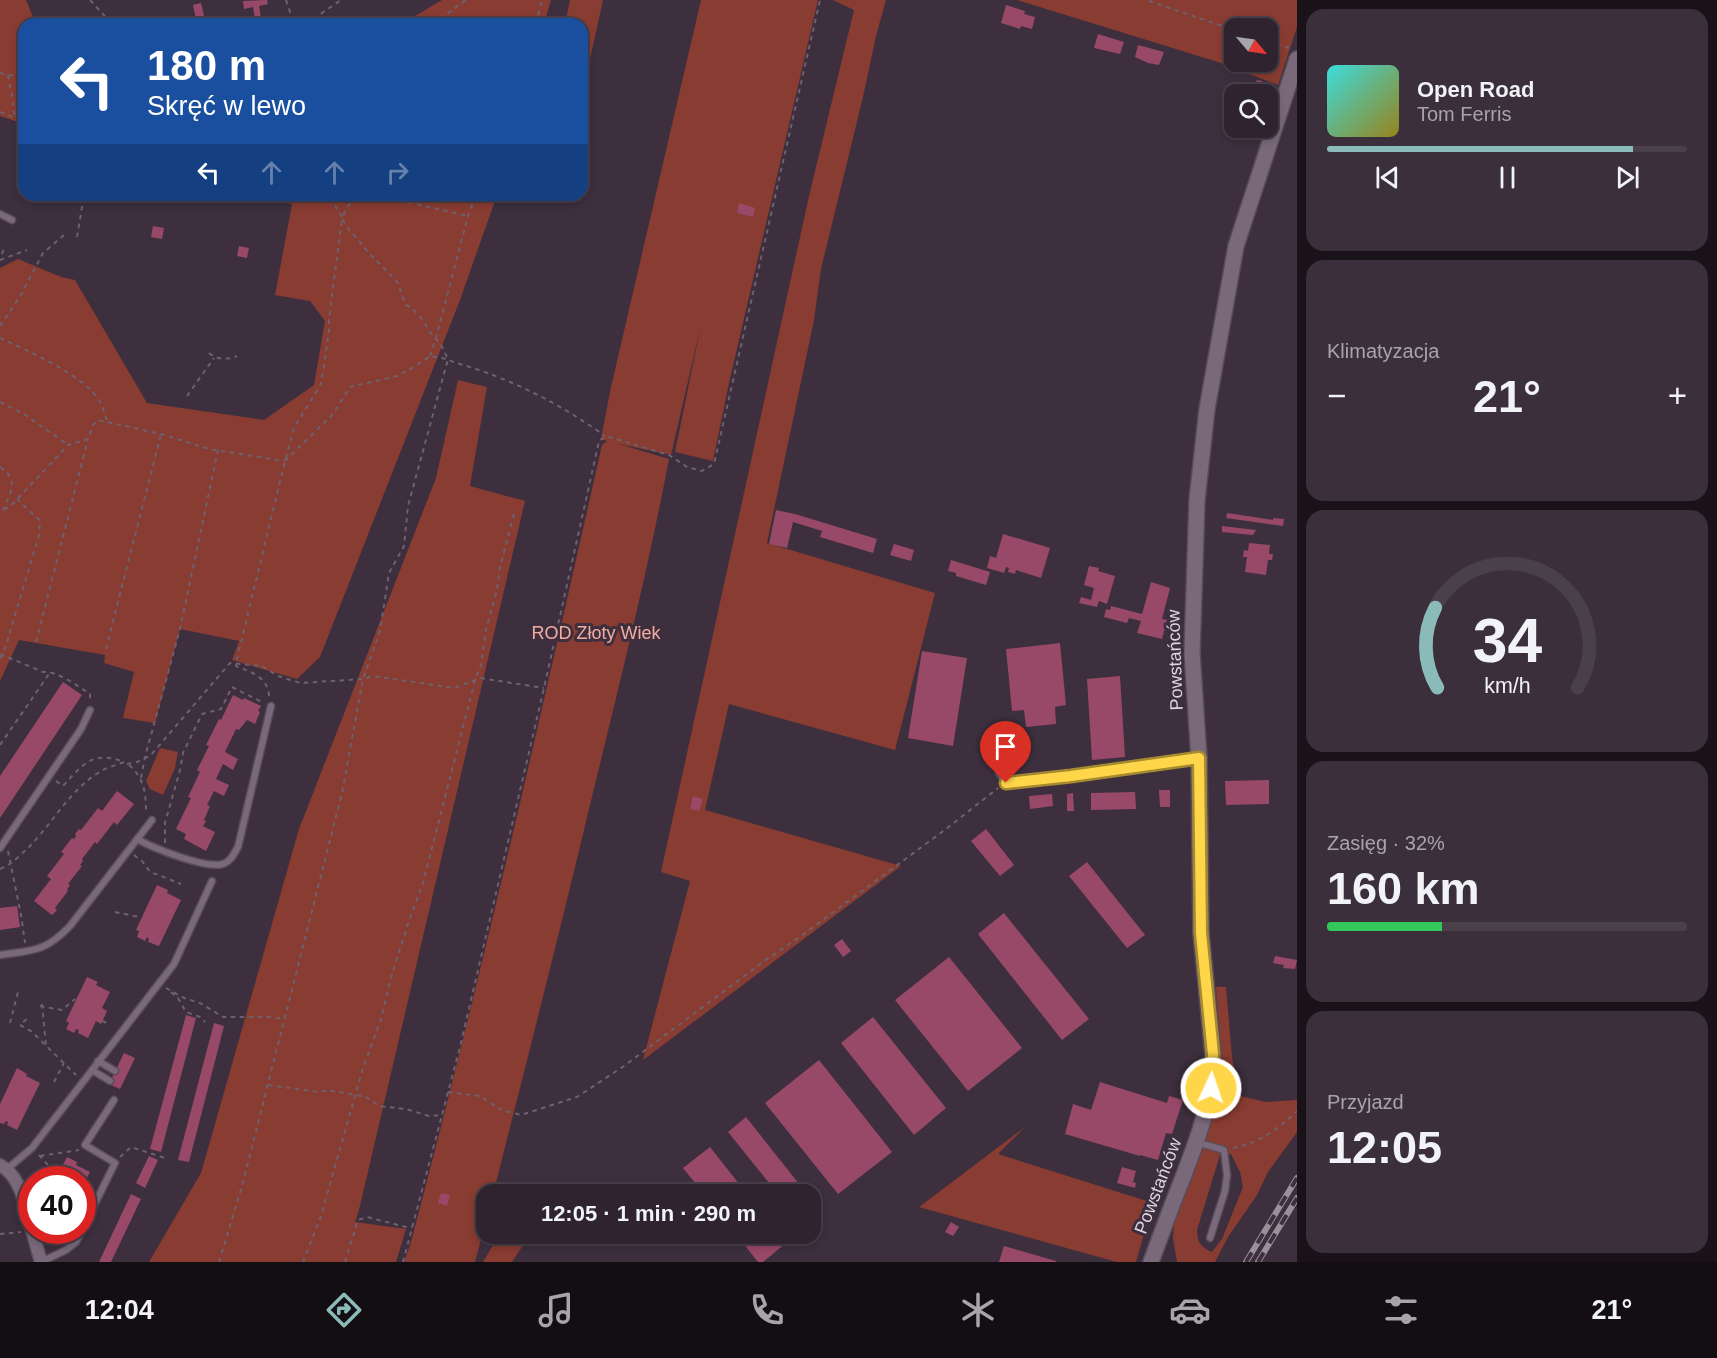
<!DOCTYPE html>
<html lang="pl">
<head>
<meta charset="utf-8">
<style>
  :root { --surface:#2e232e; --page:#3a2f3a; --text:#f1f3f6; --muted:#a7a4aa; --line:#49404a; --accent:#8bbbb9 }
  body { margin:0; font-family:Arial,sans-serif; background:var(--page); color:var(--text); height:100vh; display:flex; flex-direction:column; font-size:22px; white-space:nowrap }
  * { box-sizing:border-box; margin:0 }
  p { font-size:20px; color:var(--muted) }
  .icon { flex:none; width:33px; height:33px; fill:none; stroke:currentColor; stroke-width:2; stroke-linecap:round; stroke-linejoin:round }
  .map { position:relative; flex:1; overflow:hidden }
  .drawer { display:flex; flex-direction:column; gap:9px; padding:9px; background:#191319; width:420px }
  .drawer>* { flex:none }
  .top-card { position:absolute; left:18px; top:18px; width:570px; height:183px; border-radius:18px; box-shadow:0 3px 9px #0003,0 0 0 2px var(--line); background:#1a4fa0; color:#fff; overflow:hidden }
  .needle { width:39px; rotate:119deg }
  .buttons { position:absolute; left:1224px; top:18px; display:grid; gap:12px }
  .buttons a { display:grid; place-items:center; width:54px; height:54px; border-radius:12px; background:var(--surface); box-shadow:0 3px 9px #0003,0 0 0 2px var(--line); font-size:30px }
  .speed { position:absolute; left:18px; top:1166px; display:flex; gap:12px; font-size:30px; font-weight:700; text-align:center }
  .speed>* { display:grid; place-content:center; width:78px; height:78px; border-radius:50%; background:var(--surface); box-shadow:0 3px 9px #0003,0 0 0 2px var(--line); line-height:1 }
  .speed .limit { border:9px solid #d22; background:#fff; color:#111 }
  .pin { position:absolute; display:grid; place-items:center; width:51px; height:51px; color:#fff; margin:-62px -26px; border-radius:50% 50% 50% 0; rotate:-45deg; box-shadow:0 0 6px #0007 }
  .pin .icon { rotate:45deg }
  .me { position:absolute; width:66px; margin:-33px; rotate:3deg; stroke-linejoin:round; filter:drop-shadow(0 0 4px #0008) }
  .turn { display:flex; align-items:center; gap:21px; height:126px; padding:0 30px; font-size:27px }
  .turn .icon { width:78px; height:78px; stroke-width:2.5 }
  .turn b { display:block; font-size:42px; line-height:51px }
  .lanes { display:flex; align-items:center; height:57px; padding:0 30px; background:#0003; justify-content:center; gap:30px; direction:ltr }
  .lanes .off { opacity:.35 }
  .big { font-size:45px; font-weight:600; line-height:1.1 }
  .drawer .tile { flex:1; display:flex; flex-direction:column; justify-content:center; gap:9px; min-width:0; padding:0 21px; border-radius:18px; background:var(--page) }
  .drawer .dial { align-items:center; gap:0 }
  .dial svg { height:156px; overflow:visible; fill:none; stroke:var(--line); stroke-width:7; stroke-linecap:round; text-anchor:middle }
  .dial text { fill:var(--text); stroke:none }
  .song { display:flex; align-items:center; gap:18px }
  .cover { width:72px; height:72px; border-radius:9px; background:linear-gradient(135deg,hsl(180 70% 55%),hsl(50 70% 35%)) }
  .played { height:6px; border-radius:3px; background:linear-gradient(90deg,var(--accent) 85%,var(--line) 85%) }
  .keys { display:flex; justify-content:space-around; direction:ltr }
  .heat { display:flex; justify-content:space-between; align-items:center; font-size:33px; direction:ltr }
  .charge { height:9px; border-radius:4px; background:linear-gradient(90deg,#34c759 32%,var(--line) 0) }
  .trip { position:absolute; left:476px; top:1184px; width:345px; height:60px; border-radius:18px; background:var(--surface); box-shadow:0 3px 9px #0003,0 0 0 2px var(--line); font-weight:600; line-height:60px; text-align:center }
  .tab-bar { display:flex; height:96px; justify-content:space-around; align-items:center; background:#120e12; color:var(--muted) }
  .tab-bar .icon { width:42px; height:42px }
  .tab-bar .on { color:var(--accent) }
  .tab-bar b { font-size:27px; color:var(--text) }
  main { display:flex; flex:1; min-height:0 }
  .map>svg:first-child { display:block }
</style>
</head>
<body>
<main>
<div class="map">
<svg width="1297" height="1262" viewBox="0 0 1297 1262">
  <rect width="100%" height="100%" fill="#3d2f3e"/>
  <path fill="#893c31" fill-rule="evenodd" d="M0 0H26L36 24H24V124L0 116Z
    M442 0H551L544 24H402Z
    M570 0H603L582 95V24H565Z
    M701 0H818L729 383 713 461 675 452 701 325 671 455 619 444 669 459C647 575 618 690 590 805 559 935 526 1065 493 1194H486V1220L475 1262H404L411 1242C481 978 542 711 602 445L607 441 601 439 611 387Z
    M833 0H886L876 36 863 97 821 269 814 320 767 543 935 593 895 750 729 704 705 810 901 866 643 1060 690 881 661 872 809 196 854 10Z
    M1017 0H1297V27L1278 85 1218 62ZM1234 28H1268V62H1234Z
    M245 195H497L460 300 320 657 297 679 232 660 239 641 180 629 155 723 123 718 134 672 104 663 105 655 19 640 0 681V268L18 259 61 277 75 280 147 403 264 420 314 385 325 321 310 301 275 295 292 204Z
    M458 380 487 387 470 486 525 501 359 1210 355 1222 406 1229 396 1262H149L201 1173 299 829 436 478Z
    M160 748 178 752 175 768 163 795 150 789 146 781Z
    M1216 987H1226L1232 1057 1240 1096 1266 1102 1297 1100V1132L1268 1172 1257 1195 1228 1237 1215 1262H1177L1173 1238 1174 1220 1202 1150 1223 1081ZM1231 1154 1240 1172 1243 1187 1222 1239 1212 1252C1200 1246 1198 1244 1197 1230L1220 1155Z
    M1025 1127 998 1154 1153 1203 1136 1262H1117L919 1207Z
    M503 1233H531L512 1262H483L498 1237Z"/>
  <path fill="#984968" d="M267 0 268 4 259 6 262 24H256L253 7 244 9 243 1Z
    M201 3 206 24H197L193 5Z
    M1006 5 1025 11 1024 14 1035 17 1032 29 1021 26 1020 29 1001 23Z
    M1098 34 1124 42 1120 54 1094 48Z
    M1138 45 1164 52 1159 65 1148 63 1135 57Z
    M1257 80 1262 81 1261 85 1273 90 1268 104V94H1252Z
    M739 203 755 208 753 217 737 213Z
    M153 226 164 228 162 239 151 237Z
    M239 246 249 248 247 258 237 256Z
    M776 510 795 514 877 539 873 553 820 537 822 531 793 522 787 548 769 544Z
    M1227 513 1273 520V518L1284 519 1283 526 1226 518Z
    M1222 526 1256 530 1253 535 1222 532Z
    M1003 534 1050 548 1041 578 1016 570 1015 574 1008 572 1009 568 1006 567 1004 573 987 568 990 556 996 558Z
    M1249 543 1270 545 1269 554H1273L1272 560H1268L1266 575 1245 572 1247 557H1243L1244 550 1248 551Z
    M894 544 914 550 911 561 890 555Z
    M951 560 990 572 986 585 956 576V573L948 571Z
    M1089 566 1099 568 1098 571 1115 576 1107 604 1099 601 1097 607 1079 603 1081 597 1091 600 1094 588 1084 585Z
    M1151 582 1170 588 1162 619 1167 620 1162 639 1137 633 1141 621 1129 618 1127 623 1104 617 1106 609 1110 610 1111 606 1142 614Z
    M1060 643 1066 705 1055 707 1056 724 1026 727 1024 710 1012 711 1006 649Z
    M922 651 967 658 953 746 908 738Z
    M1120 676 1125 757 1092 760 1087 679Z
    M63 682 82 695 0 818V776Z
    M233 695 243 700 244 698 261 706 258 711 260 712 255 724 247 720 239 730 236 729 225 752 238 759 233 770 223 764 216 779 229 785 224 796 214 791 207 805 210 806 204 820 206 821 203 826 215 832 206 851 184 839 186 834 176 829 191 798 188 797 200 772 197 770 209 746 206 745 219 719 221 720Z
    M1269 780V804L1226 805 1225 781Z
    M1159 790H1170V807H1160Z
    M117 791 134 804 117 825 114 822 97 844 95 842 82 859 83 861 80 865 82 866 68 884 70 885 67 890 68 891 55 908 57 910 52 915 34 901 51 879 47 876 64 854 61 852 72 838 74 839 76 836 75 834 79 829 81 830 98 808 102 811Z
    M1135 792 1136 809 1091 810V793Z
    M1073 793 1074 811H1067V794Z
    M1052 794 1053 806 1030 809 1029 796Z
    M693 796 703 799 699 811 690 809Z
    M986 829 1014 865 1000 876 971 841Z
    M1087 862 1145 935 1127 948 1069 876Z
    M157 885 168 890 167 893 181 900 159 946 148 942 149 939 147 937 145 941 137 937 139 931 136 930Z
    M17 906 20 927 0 930V908Z
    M1004 913 1089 1019 1062 1040 978 934Z
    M842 939 851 951 843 957 834 945Z
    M1275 956 1297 960 1295 969 1283 968 1284 965 1273 963Z
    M949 957 1022 1048 968 1091 895 1000Z
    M87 977 98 982 96 985 110 992 102 1008 107 1011 101 1024 96 1021 88 1038 78 1033 79 1030 76 1029 74 1033 66 1029 69 1023 66 1021Z
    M186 1015 196 1018 161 1152 150 1149Z
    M873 1017 946 1108 914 1135 841 1043Z
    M214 1023 224 1026 189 1162 178 1160Z
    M124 1053 135 1058 120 1089 109 1084Z
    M819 1060 892 1152 838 1194 765 1103Z
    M17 1068 27 1074 26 1076 40 1083 17 1130 7 1125 8 1122 6 1121 4 1124 0 1123V1104Z
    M1100 1082 1167 1103 1169 1096 1183 1100 1172 1134 1166 1133 1158 1160 1140 1155V1156L1065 1134 1073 1104 1091 1110Z
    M746 1117 807 1194H778L728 1132Z
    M710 1147 747 1194H704L683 1168Z
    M149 1156 158 1160 145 1188 136 1183Z
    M67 1157 77 1162 76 1165 90 1172 82 1187V1179H56Z
    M1122 1167 1136 1171 1133 1182 1136 1183 1135 1188 1117 1183Z
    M441 1193 450 1195 447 1206 438 1203Z
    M131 1194 141 1199 111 1262H99Z
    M951 1222 959 1227 953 1236 945 1232Z
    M735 1233H778L786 1243 763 1262H758Z
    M1004 1246 1056 1261V1262H999Z"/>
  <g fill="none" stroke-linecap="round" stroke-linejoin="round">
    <defs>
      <path id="lane" d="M0 214 12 220
        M999 773 1006 783 1071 776 1198 758
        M137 839C153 848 205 869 223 864 231 861 234 854 238 847L271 706
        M0 848 81 729 90 710
        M0 955C34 950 45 952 70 926L152 820
        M98 1061 115 1071
        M92 1070 110 1081
        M1196 1142 1224 1150 1227 1175 1225 1191 1210 1238
        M7 1169 32 1148 174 964 212 881
        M41 1262 66 1250 76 1242 115 1163 85 1145 114 1100"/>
      <path id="street" d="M0 1165C22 1177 25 1207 32 1229
        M32 1230 41 1262"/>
      <path id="secondary" d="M1151 1262C1161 1235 1171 1207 1182 1180 1199 1135 1212 1103 1213 1055L1201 933 1199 758 1192 653 1197 500 1207 409 1236 246 1297 59"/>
    </defs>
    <use href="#lane" stroke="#584c59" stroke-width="9"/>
    <use href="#street" stroke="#584c59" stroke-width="15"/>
    <use href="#secondary" stroke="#584c59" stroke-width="18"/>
    <path stroke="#6e616f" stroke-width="2" stroke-dasharray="4.5 4.5" stroke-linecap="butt" d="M90 0 112 24
      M286 0 292 18 293 24
      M1149 1 1234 30
      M306 24 341 0
      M433 24 466 0
      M536 24 542 0
      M1268 41 1289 48
      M0 73 24 78
      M8 75 13 101V109L16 118
      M0 112 24 121
      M337 195 357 198 385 197 468 216
      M357 198 347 207 342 218 347 227 369 253 399 284 401 293 406 305 412 308 422 319 432 335 440 343 448 359 453 362C508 377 559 403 605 436
      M77 237 84 195
      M2 254 4 248
      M0 260 27 250
      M0 326 21 295 43 253 64 235
      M0 338C28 351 83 375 99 400 103 407 105 414 107 422
      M209 353C217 360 228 360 237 356
      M430 356 436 338 468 216 476 195
      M187 396 214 358
      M0 402 24 414 68 445
      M0 467C19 481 11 490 4 509L0 511
      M4 509 10 507 68 445 88 439 93 425 98 420 161 434 209 449 284 461
      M36 642 88 439
      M106 649 161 434
      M0 654 43 672C56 670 78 686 90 694V701
      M0 658 3 655 40 532 39 520 17 499
      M269 696C268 677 251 672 236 666V663L285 461 294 428 321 384 329 331V319L342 218C339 208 331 202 324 195
      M0 745 51 671
      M127 764 137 762 151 755 230 663 262 666 278 676 300 683 363 679 373 676 454 688 480 678 544 688
      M129 765C145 779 146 794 146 814
      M141 778 145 757 180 629 218 450
      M56 781 63 786C83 764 93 750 124 762
      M165 843V823L180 770 183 753 202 714 221 709 232 687 262 702
      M8 851 21 915 25 943
      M134 855 142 861 151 873 156 874 181 884
      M0 869C11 865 18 857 26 850 52 825 70 788 103 770 109 767 117 765 124 762
      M115 912 139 917
      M166 988 184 998 200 1003 223 1017H269L285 1019
      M171 992 178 998 186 1012 200 1017 205 1022
      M42 1004 46 1046
      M40 1006 62 1010 75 999
      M102 1021 109 1024
      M23 1022 30 1017
      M10 1023 19 988
      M20 1025 31 1031 76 1075
      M54 1082 64 1063
      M268 1085 318 1092 328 1090 356 1095 366 1097 379 1106 406 1109 429 1116 443 1115
      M448 1092 480 1096 502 1110 521 1115 577 1097 624 1066 763 962 801 936 946 829 998 788
      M1233 1148C1259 1143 1278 1129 1297 1111
      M39 1155 55 1173 52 1179
      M40 1156 79 1150
      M120 1157 131 1147 168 1159
      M0 1234 21 1232
      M219 1262 242 1186 342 793 363 679 380 631 389 573 404 546 408 506 448 359 430 356 414 367 397 376 350 387 333 414 285 461
      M303 1262 321 1216 362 1071 381 1019 392 974 410 918 423 883 475 680 481 665 486 629 497 590 500 567 514 514
      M345 1262 358 1220 367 1217 406 1227H412
      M403 1262 460 1047 544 688 599 441 606 436 669 455 687 467 702 471 714 464 820 0"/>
    <use href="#lane" stroke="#79697a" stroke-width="6"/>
    <use href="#street" stroke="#79697a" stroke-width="12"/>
    <use href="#secondary" stroke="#79697a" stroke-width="15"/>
    <defs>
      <path id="rail" d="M1246 1262 1297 1178
        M1258 1262 1297 1198"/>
    </defs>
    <use href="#rail" stroke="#9a8f9b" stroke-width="6"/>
    <use href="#rail" stroke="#3d2f3e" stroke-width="4" stroke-dasharray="11" stroke-linecap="butt"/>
  </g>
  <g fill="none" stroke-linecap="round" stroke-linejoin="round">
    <defs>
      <path id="route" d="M1006 783 1071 776 1199 758 1201 933 1213 1054 1211 1088"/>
    </defs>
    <use href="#route" stroke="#a68a30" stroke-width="15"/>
    <use href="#route" stroke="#ffd54a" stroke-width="10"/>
  </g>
  <g text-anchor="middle" stroke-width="6" stroke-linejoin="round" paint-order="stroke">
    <g font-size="18" fill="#f2aca0" stroke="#3d2f3e">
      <text x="596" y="639">ROD Złoty Wiek</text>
    </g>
    <g font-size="18" fill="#ded5df" stroke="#3d2f3e">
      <text transform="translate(1175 660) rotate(-92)" y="6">Powstańców</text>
      <text transform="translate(1158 1186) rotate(-69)" y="6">Powstańców</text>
    </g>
  </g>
</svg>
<div class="buttons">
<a><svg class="needle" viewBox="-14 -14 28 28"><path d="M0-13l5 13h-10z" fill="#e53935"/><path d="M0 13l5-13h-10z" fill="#a7a4aa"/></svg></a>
<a><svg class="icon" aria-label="search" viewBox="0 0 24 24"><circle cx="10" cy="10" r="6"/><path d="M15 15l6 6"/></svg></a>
</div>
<div class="speed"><div class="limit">40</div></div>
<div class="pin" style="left:1006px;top:783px;background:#d93025"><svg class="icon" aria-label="arrive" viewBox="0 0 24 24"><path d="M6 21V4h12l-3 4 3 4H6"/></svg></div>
<svg class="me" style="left:1211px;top:1088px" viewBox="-20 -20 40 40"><circle r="17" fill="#ffd54a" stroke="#fff" stroke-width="3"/><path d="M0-11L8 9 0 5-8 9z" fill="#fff"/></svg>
<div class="trip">12:05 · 1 min · 290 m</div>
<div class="top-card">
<div class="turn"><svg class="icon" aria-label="left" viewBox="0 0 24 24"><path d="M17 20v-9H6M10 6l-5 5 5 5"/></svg><div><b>180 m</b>Skręć w lewo</div></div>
<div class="lanes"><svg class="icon" aria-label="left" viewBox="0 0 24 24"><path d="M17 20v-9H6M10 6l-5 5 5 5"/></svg><svg class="icon off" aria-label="ahead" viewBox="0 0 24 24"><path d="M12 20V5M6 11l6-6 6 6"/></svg><svg class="icon off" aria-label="ahead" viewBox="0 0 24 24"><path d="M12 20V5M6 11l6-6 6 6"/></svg><svg class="icon off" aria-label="right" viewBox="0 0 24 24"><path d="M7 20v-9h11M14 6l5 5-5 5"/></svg></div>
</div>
</div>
<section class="drawer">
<div class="tile">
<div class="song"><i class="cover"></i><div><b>Open Road</b><p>Tom Ferris</p></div></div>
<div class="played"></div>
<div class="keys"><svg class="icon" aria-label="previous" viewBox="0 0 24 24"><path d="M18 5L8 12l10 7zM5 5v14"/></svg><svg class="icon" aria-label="pause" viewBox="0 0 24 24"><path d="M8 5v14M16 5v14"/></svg><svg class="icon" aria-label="next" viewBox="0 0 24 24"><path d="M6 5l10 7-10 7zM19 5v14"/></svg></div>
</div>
<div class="tile"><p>Klimatyzacja</p>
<div class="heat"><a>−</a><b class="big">21°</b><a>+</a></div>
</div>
<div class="tile dial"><svg viewBox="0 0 100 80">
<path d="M14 69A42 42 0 1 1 86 69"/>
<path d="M14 69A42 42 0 0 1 13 28" stroke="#8bbbb9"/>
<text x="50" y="56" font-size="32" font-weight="700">34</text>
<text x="50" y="72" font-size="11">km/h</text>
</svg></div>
<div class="tile"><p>Zasięg · 32%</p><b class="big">160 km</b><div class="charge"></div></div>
<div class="tile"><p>Przyjazd</p><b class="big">12:05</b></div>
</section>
</main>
<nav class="tab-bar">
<b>12:04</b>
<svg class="icon on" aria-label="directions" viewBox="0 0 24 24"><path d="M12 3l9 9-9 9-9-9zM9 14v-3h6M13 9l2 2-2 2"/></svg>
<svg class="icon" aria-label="music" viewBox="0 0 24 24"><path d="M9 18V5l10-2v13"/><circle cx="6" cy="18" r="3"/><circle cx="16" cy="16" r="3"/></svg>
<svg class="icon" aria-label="phone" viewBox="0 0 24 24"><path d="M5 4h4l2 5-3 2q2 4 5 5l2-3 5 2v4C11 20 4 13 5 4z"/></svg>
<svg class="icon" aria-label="climate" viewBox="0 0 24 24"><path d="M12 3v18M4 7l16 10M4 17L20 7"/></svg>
<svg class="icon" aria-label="car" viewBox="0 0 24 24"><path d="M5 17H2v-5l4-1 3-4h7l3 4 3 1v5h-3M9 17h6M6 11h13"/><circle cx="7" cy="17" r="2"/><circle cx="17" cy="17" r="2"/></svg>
<svg class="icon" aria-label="filters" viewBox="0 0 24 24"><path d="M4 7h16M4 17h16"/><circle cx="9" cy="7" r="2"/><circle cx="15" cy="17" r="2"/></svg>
<b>21°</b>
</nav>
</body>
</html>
